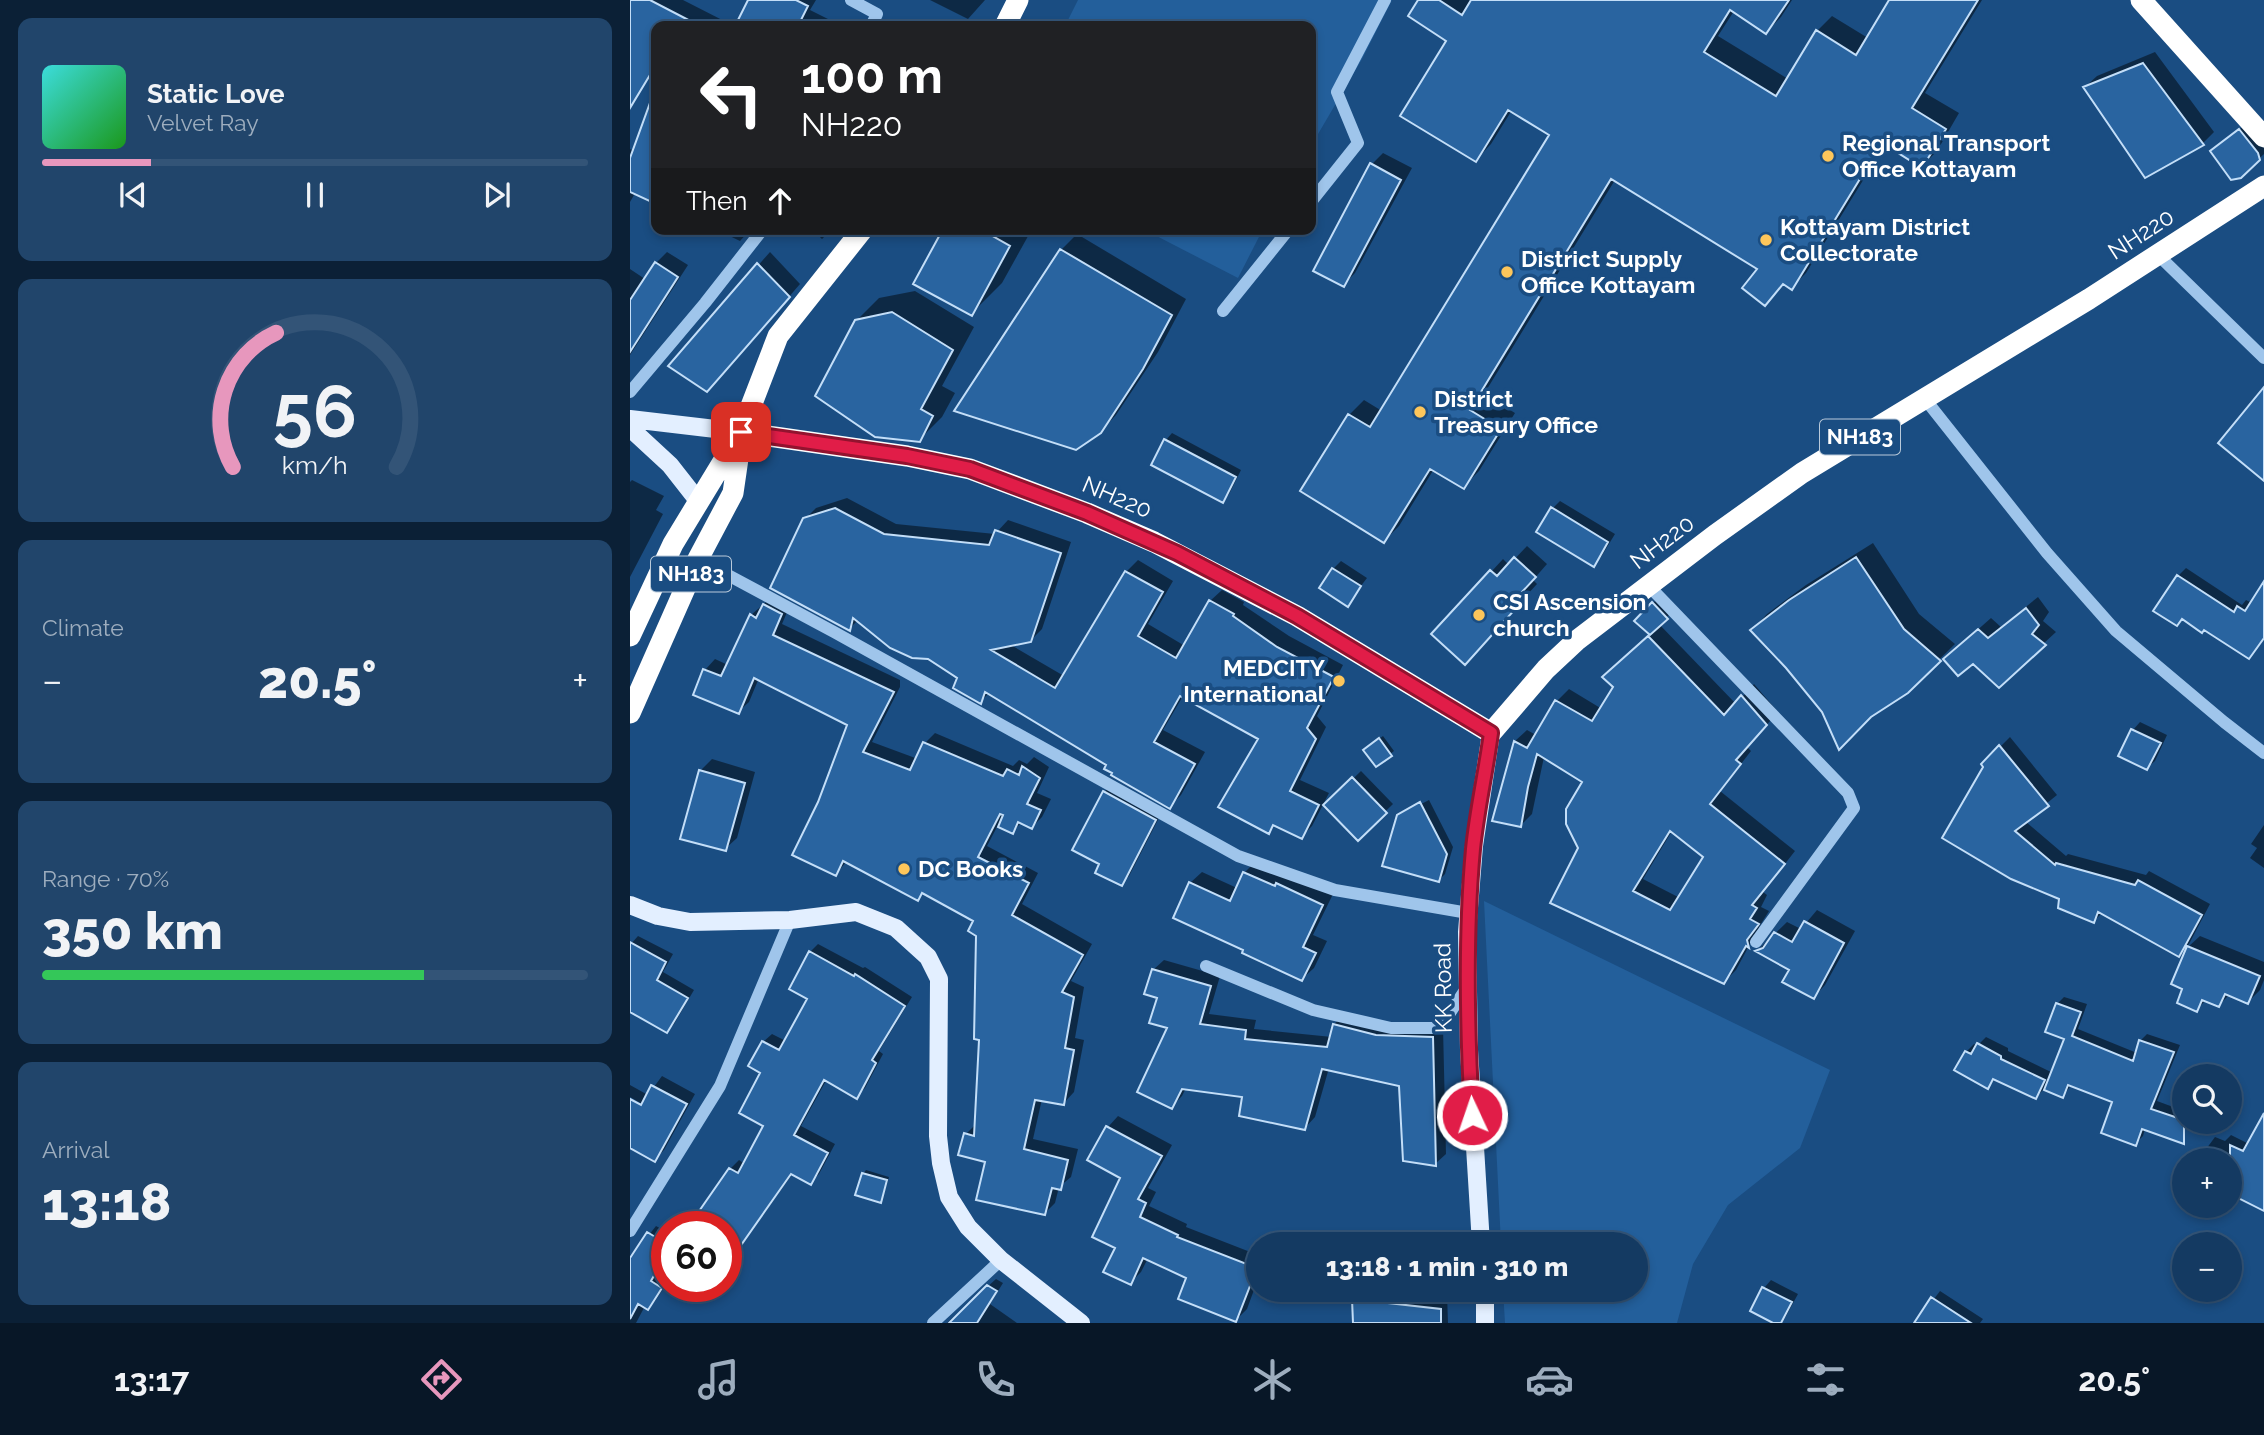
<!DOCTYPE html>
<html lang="en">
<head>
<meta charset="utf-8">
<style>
  :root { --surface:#143a62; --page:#21456b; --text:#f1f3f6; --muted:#9dadbe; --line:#335477; --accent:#e797bd }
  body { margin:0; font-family:Raleway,sans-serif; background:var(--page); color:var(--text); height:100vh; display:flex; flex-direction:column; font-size:26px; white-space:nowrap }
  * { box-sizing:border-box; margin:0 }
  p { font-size:23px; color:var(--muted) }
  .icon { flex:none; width:38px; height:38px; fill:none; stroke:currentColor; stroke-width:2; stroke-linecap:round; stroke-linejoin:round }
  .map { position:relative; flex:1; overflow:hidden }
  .side { display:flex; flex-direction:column; gap:18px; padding:18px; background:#0b2036; width:630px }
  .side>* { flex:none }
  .top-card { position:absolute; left:21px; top:21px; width:665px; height:214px; border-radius:14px; box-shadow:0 4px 10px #0003,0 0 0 2px var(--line); background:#202124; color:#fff; overflow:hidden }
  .fabs { position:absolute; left:1542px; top:1064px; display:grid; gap:14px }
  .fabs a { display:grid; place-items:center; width:70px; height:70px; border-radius:50%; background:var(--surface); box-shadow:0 4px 10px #0003,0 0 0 2px var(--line); font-size:35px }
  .speed { position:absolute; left:21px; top:1211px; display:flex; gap:14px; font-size:35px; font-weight:700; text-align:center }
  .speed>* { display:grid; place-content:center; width:91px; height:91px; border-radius:50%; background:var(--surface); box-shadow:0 4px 10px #0003,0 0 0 2px var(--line); line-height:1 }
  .speed .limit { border:10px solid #d22; background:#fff; color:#111 }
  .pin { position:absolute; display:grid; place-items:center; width:60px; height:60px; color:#fff; margin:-30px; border-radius:14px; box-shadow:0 4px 10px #0006 }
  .me { position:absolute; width:77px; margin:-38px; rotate:357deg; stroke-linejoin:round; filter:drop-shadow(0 0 5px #0008) }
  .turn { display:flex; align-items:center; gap:24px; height:147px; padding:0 35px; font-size:32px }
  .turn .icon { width:91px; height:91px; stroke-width:2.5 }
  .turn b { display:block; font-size:49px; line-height:60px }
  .then { display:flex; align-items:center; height:66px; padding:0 35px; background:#0003; gap:14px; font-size:26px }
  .big { font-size:52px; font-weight:800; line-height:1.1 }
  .side .card { flex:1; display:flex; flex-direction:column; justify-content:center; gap:10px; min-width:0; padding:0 24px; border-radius:14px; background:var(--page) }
  .side .dial { align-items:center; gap:0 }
  .dial svg { height:182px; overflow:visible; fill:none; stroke:var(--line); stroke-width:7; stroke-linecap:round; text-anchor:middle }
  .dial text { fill:var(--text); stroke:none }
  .song { display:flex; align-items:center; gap:21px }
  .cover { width:84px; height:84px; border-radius:10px; background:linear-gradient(135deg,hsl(180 70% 55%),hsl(120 70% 35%)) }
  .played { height:7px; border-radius:4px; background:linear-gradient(90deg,var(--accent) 20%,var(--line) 20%) }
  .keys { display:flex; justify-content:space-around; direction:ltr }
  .heat { display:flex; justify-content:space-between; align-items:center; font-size:38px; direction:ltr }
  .charge { height:10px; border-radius:5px; background:linear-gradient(90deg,#34c759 70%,var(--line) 0) }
  .trip { position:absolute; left:616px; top:1232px; width:402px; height:70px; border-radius:35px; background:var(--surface); box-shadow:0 4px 10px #0003,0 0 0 2px var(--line); font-weight:800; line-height:70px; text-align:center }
  .dock { display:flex; height:112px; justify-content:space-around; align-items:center; background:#081727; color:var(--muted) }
  .dock .icon { width:49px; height:49px }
  .dock .selected { color:var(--accent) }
  .dock b { font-size:32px; color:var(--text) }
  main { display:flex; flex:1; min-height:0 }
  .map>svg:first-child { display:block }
</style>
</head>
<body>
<main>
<section class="side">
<div class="card">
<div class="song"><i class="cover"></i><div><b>Static Love</b><p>Velvet Ray</p></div></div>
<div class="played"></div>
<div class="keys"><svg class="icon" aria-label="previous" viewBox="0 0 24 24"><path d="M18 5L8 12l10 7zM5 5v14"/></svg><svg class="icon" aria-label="pause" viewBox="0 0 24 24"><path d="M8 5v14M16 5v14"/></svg><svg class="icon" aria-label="next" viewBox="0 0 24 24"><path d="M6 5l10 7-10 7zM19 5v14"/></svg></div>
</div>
<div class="card dial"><svg viewBox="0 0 100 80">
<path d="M14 69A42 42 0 1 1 86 69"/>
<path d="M14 69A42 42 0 0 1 33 10" stroke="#e797bd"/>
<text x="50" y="56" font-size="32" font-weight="700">56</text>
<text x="50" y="72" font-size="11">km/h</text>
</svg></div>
<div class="card"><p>Climate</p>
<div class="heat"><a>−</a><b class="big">20.5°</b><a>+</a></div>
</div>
<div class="card"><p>Range · 70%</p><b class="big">350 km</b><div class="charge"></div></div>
<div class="card"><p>Arrival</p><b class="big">13:18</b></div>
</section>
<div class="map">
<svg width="1634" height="1323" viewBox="0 0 1634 1323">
  <rect width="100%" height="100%" fill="#1a4d82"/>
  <path fill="#235f9b" d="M448 0H762L732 59 681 146V26H435Z
    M513 229H633L608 278Z
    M854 901 1200 1070 1170 1148 1098 1205 1063 1264 1047 1323H875L873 1290H1006V1244H871Z"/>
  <path fill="#0007" fill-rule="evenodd" d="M0 0H53L104 26H26V70L11 87 0 80Z
    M120 0H186L180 10 210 25 107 26Z
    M300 0H355L338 19Z
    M790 0H1162L1151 17 1136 32 1104 11 1088 36 1158 79 1187 31 1202 16 1238 38 1261 0H1352L1295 93 1329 113 1307 151 1292 166 1256 143 1176 273 1161 288 1154 284 1135 304 1130 268 985 180 854 394 885 413 849 471 834 486 804 469 769 526 754 541 719 415 734 400 752 411 922 135 882 110 861 144 846 160 819 40Z
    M1525 52 1584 132 1573 143 1515 176 1455 87 1467 76Z
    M26 109V198L8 188 0 202V149L4 151 16 120Z
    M1618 123 1634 144V154L1610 176 1582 151Z
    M753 153 782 168 725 273 713 285 742 164Z
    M85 229H121L110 241Z
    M182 229H202L192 239Z
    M315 229H402L372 283 341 314Z
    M447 234 556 299 528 352 486 415 470 432 327 410 431 250Z
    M37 252 58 265 0 355V269L15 279 26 263Z
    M140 252 170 284 89 378 40 366Z
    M285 291 344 327 312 386 325 393 312 417 289 440 226 321 249 298Z
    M542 433 611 470 599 494 593 501 523 464 536 440Z
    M2 480 34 496 26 510 33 514 0 577V482Z
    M217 498 266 524 365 534 378 520 441 542 412 629 400 641 381 645 434 676 496 572 508 560 543 581 518 624 555 646 580 601 592 590 614 602 613 605 659 636 713 665 687 716 696 727 670 780 699 793 682 826 671 837 646 824 638 832 630 738 553 696 533 730 575 752 551 795 540 806 479 765 359 693 351 701 329 677 298 657 228 620 219 629 175 519 186 508Z
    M930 501 985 534 971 557 963 564 922 509Z
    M1243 543 1289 614 1325 644 1276 692 1194 711 1157 667 1122 630 1137 614 1176 585Z
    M897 546 917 564 903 580 907 584 846 651 804 634 873 559 879 565Z
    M711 561 737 578 717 604 703 569Z
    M1556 568 1612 605 1616 600 1622 603 1634 584V639L1619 657 1548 576Z
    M145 594 161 603 152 624 270 680V687L242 742 288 759 295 743 305 733 383 766 389 760 397 764 404 757 419 767 407 793 421 799 412 817 402 827 392 822 382 832 368 825 357 846 408 873 392 904 462 944 441 981 454 987 445 1038 454 1040 444 1092 434 1103 412 1099 403 1139 448 1149 441 1177 429 1187 425 1203 415 1213 357 1161 336 1134 346 1124 351 1038 348 935 346 920 295 892 288 898 217 861 206 874 190 803 220 724 129 678 119 702 108 712 75 670 85 659 98 665 121 615Z
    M1408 597 1419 612 1413 621 1426 632 1369 685 1327 648 1361 618 1371 627Z
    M1026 600 1040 614 1029 624 1106 704 1124 684 1148 712 1117 747 1121 751 1090 791 1165 851 1133 892 1137 895 1131 907 1139 911 1129 927 1131 934 1120 944 1106 970 1094 982 950 848 954 782 914 757 902 814 890 826 864 820 885 741 897 730 906 735 927 701 939 689 972 709 985 687 986 666 1022 634 1006 621ZM1042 831 1075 857 1050 898 1013 879Z
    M1510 722 1537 735 1525 761 1517 768 1490 755 1503 730Z
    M753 736 764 751 746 765 738 747Z
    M1380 737 1427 795 1395 821 1436 856 1438 854 1516 875 1519 871 1580 904 1559 944 1549 954 1472 913 1464 921 1431 898 1382 877 1353 764Z
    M82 759 125 772 107 838 95 849 70 771Z
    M731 771 763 804 728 838 696 805Z
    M482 785 532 812 499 876 491 884 474 792Z
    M799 800 823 847 815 874 809 880 768 816Z
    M1634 825V868L1620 858 1627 848 1621 844Z
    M626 861 703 894 683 935 697 941 684 968 672 979 560 883 572 872 607 888 614 873Z
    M1187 910 1225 931 1195 985 1184 997 1161 970 1128 950 1157 922 1171 929Z
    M8 936 43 954 33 972 64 990 44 1024 37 1031 0 1010V945Z
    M1570 936 1634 962V980L1630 990 1618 1002 1600 994 1589 1005 1576 1000 1566 1010 1555 988 1558 947Z
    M188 944 233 968 235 967 282 997 249 1051 253 1054 235 1088 226 1097 197 1079 171 1126 205 1144 189 1174 181 1182 163 1173 117 1237 109 1245 96 1227 68 1216 100 1169 109 1160 115 1164 135 1125 133 1042 142 1034 156 1041 180 998V952Z
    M534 960 590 976 579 1014 626 1020 624 1029 702 1037 704 1024 715 1014 758 1025 813 1027 816 1154 805 1164 771 1085 699 1068 685 1117 675 1128 614 1095 556 1088 552 1096 542 1106 540 1027 529 996 523 970Z
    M1434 997 1457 1004 1448 1029 1507 1053 1510 1041 1517 1034 1550 1045 1527 1101 1554 1111V1122H1557L1553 1132 1515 1129 1513 1136 1505 1144 1484 1101 1442 1084 1433 1096 1414 1089 1406 1097 1365 1079 1358 1086 1336 1052 1344 1044 1347 1046 1356 1037 1378 1048V1051L1423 1073 1437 1038 1427 1004Z
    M32 1076 65 1094 34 1150 24 1160 0 1146V1101L19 1108 0 1097V1085L18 1095Z
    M488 1116 542 1145 518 1188 526 1192 519 1206 557 1224 556 1227 628 1255V1279L617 1309 606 1320 558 1277 518 1258 511 1272 500 1283 487 1247 492 1178 460 1160 478 1127Z
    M1634 1117V1209L1600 1192V1160H1568L1585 1137 1595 1141 1601 1135 1619 1144Z
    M236 1170 259 1177 253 1197 250 1201 233 1174Z
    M1559 1206H1584L1576 1214 1558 1207Z
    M26 1226 37 1232V1256L27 1273 37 1279V1283L25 1301 18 1308 15 1306 6 1323H0V1259Z
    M366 1279 373 1283 360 1304 387 1323H317Z
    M1141 1280 1168 1294 1156 1316 1150 1323 1122 1310 1134 1288Z
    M734 1290H791L817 1293 818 1323H724V1299Z
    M1310 1291 1353 1319 1350 1323H1286Z"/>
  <path fill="#2964a0" stroke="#c3def8" stroke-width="2" fill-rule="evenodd" d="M0 0H20L70 26H26V65L0 108Z
    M118 0H166L178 6 168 26H105Z
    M788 0H809L832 15 841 0H1159L1136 34 1100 10 1074 52 1146 96 1186 30 1226 55 1259 0H1348L1282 108 1316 129 1292 168 1252 143 1162 290 1153 284 1135 306 1112 288 1127 269 981 179 840 410 871 429 834 489 800 469 754 543 670 491 718 414 740 427 919 135 878 110 846 162 770 116 816 41 778 16Z
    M1513 63 1574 145 1515 178 1453 87Z
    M24 92 26 93V204L0 192V158Z
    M1609 129 1628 153 1630 160 1611 178 1601 180 1580 151Z
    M740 163 771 180 714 287 683 271Z
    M313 229H350L380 246 342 316 283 284Z
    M430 249 542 315 513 369 471 433 446 450 324 411Z
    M25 262 48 277 0 352V300Z
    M127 263 160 297 77 392 38 366Z
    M262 312 323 350 291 409 303 416 290 442 245 437 185 396 225 320Z
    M1634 387V481L1588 443Z
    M534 439 606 477 593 503 521 465Z
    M921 507 978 542 964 567 906 532Z
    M205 508 254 534 359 545 365 530 431 553 401 642 361 650 425 688 495 571 533 592 508 636 546 658 579 600 604 614 603 616 647 647 704 677 677 728 686 739 660 791 689 805 672 839 643 825 639 834 588 807 628 739 550 696 524 742 565 764 540 809 481 775 482 773 474 769 476 765 355 692 351 704 323 688 327 678 298 659 282 658 260 648 223 618 220 631 140 588 173 518Z
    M884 557 906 577 892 592 897 596 835 665 801 634 860 570 867 576Z
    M1226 557 1274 629 1311 661 1278 693 1241 717 1209 750 1192 712 1156 668 1120 630 1159 600Z
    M702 568 731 586 718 607 689 588Z
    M1547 575 1604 612 1607 606 1615 611 1634 581V638L1619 659 1574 630 1572 633 1552 619 1547 626 1523 611Z
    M1022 602 1038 619 1020 635 1004 621Z
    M133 604 152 614 143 635 264 692 233 752 280 770 293 742 373 776 377 769 389 775 392 766 410 778 397 804 411 810 402 829 388 822 383 834 368 827 373 815 370 814 348 857 399 883 382 915 453 955 432 992 444 997 435 1048 444 1050 434 1105 405 1100 394 1149 438 1160 431 1190 422 1188 415 1215 346 1200 355 1162 328 1155 334 1133 344 1136 349 1040 344 1039 346 936 338 931 343 921 292 893 288 901 213 861 206 876 162 855 188 802 217 725 124 678 109 714 63 695 73 669 91 676 120 614 126 618Z
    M1396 608 1409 625 1402 634 1416 645 1369 688 1343 664 1328 676 1313 659 1348 629 1358 638Z
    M1018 636 1094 715 1111 695 1137 725 1106 760 1111 764 1080 804 1155 864 1122 905 1127 908 1120 919 1129 924 1117 940 1119 948 1116 946 1094 984 920 903 948 848 936 824V809L952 782 907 754 898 787 891 827 862 821 884 741 897 748 925 700 962 721 983 687 972 677ZM1040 831 1073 857 1040 910 1003 891Z
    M1501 729 1531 743 1517 770 1488 756Z
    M749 738 762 756 746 767 733 750Z
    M1369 745 1419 806 1385 831 1425 865 1426 863 1505 885 1508 880 1572 915 1549 957 1468 912 1464 923 1428 908 1429 899 1381 879 1312 838 1353 767 1351 764Z
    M69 770 115 783 96 851 50 839Z
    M722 777 757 813 728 841 693 805Z
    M473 791 526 820 492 886 465 873 469 864 442 850Z
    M790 802 817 854 809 882 752 866 767 815Z
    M613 872 645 886 646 883 693 905 673 947 686 953 672 981 612 953 613 950 543 918 559 882 600 901Z
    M1174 921 1214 943 1184 999 1152 982 1159 970 1125 951 1133 948 1144 932 1162 942Z
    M0 942 36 962 27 980 58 998 37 1033 0 1012Z
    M1557 946 1630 976 1618 1004 1595 994 1589 1007 1572 1000 1567 1012 1547 1003 1552 989 1541 984Z
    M179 951 224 976 225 974 275 1006 242 1060 246 1063 227 1099 194 1080 164 1135 198 1153 181 1185 161 1174 109 1248 96 1238V1227H80L65 1217 99 1168 108 1173 133 1126 109 1113 130 1073 118 1066 132 1041 149 1050 177 999 159 989Z
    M522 969 581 986 570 1024 616 1030 615 1039 697 1047 703 1024 746 1035 803 1037 806 1166 773 1161 769 1086 692 1069 675 1130 609 1116 612 1097 552 1089 542 1109 507 1092 537 1028 519 1023 527 998 514 994Z
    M1426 1003 1451 1012 1442 1036 1503 1061 1509 1040 1544 1052 1521 1109 1554 1120V1144L1512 1129 1506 1146 1471 1133 1482 1102 1438 1085 1433 1098 1414 1090 1434 1039 1415 1032Z
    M1347 1043 1371 1056V1059L1415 1080 1406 1099 1363 1079 1358 1089 1324 1070 1335 1051 1341 1054Z
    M21 1085 57 1104 25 1162 0 1148V1099L11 1105Z
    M1634 1113V1211L1600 1194V1145L1613 1151Z
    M476 1126 532 1156 508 1199 516 1203 510 1217 548 1235 547 1237 627 1268 606 1322 548 1299 556 1278 513 1258 501 1285 473 1272 485 1248 462 1237 490 1178 457 1160Z
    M232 1173 257 1180 251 1203 225 1195Z
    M17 1232 37 1244V1253L21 1281 32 1288 18 1310 8 1304 0 1319V1258Z
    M357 1285 367 1291 347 1323H319Z
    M1132 1287 1162 1302 1151 1323H1143L1120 1311Z
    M1301 1297 1341 1323H1284Z
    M722 1299 811 1309V1323H723Z"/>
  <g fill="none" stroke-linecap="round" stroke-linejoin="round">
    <path stroke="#9fc5eb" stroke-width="12" d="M221 0 247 14 241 26
      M681 202 728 143 707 92 755 0
      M1527 254 1634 358
      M593 311 659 229
      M0 392 75 303 133 229
      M1295 399 1417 553 1486 631 1594 722 1634 753
      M68 559 204 632 608 856 705 890 838 913
      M1018 585 1218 793 1224 808 1126 942
      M576 966 683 1010 761 1028H810L837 987
      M0 1231 90 1086 160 920
      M303 1323 371 1260"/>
    <path stroke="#e3efff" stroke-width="18" d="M0 419 111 432
      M0 428 40 465 69 502
      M0 905 28 916 60 922 160 920 226 912 266 928 298 957 309 979 308 1136 311 1163 319 1197 338 1227 371 1260 451 1323
      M851 1244 839 1050 837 932 844 846 861 733
      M855 1290V1323"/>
    <path stroke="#fff" stroke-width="21" d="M1511 0 1634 137
      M375 26 388 0
      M111 432 277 456 340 469 457 513 524 542 667 616 861 733 916 669 946 641 1085 535 1172 473 1459 299 1634 186
      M0 636 43 544 111 432 148 336 233 229
      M0 713 68 559 103 493 111 438"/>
  </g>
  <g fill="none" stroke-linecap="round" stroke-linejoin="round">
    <defs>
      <path id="route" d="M111 432 277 456 340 469 457 513 547 553 667 616 861 733C856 771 847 810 843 849 835 937 837 1026 842 1115"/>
    </defs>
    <use href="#route" stroke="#92132f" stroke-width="18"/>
    <use href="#route" stroke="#e11d48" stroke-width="12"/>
  </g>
  <g fill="#fdc65b" stroke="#1a4d82" stroke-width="2.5">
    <circle cx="1198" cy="156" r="7"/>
    <circle cx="1136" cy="240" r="7"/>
    <circle cx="877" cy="272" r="7"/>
    <circle cx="790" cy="412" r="7"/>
    <circle cx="849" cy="615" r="7"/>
    <circle cx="709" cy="681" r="7"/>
    <circle cx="274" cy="869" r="7"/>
  </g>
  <g text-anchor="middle" stroke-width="7" stroke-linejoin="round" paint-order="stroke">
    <g fill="#1a4d82" stroke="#bacada" stroke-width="2">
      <rect x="1190" y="419.5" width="80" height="35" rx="5"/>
      <rect x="21" y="556.5" width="80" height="35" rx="5"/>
    </g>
    <g font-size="21" font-weight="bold" fill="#fff">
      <text x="1230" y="444">NH183</text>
      <text x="61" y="581">NH183</text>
    </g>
    <g font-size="23" font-weight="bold" fill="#fff" stroke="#1a4d82" text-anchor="start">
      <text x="1212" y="151">Regional Transport<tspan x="1212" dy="26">Office Kottayam</tspan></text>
      <text x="1150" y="235">Kottayam District<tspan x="1150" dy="26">Collectorate</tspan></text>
      <text x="891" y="267">District Supply<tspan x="891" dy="26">Office Kottayam</tspan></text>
      <text x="804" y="407">District<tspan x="804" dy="26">Treasury Office</tspan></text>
      <text x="863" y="610">CSI Ascension<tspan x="863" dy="26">church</tspan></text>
      <text x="695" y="676" text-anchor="end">MEDCITY<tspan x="695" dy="26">International</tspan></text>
      <text x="288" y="877">DC Books</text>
    </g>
    <g font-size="23" fill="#fff" stroke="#1a4d82">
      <text transform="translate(1511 234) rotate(-33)" y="8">NH220</text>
      <text transform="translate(487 497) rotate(23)" y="8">NH220</text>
      <text transform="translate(1032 542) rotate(-37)" y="8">NH220</text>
      <text transform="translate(813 988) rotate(-91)" y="8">KK Road</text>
    </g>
  </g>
</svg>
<div class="fabs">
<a><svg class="icon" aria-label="search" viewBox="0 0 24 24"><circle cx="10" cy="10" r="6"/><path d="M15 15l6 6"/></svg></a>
<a>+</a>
<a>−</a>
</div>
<div class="speed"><div class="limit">60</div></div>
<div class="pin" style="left:111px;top:432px;background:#d93025"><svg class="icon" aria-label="arrive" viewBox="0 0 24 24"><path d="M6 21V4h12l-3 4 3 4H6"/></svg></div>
<svg class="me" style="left:842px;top:1115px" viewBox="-20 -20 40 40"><circle r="17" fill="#e11d48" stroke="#fff" stroke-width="3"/><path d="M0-11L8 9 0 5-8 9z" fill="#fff"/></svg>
<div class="trip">13:18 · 1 min · 310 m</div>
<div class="top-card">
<div class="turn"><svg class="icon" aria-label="left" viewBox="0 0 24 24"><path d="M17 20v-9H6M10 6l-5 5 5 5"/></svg><div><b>100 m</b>NH220</div></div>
<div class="then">Then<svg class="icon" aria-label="ahead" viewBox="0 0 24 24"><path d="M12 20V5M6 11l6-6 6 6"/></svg></div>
</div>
</div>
</main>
<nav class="dock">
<b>13:17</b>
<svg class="icon selected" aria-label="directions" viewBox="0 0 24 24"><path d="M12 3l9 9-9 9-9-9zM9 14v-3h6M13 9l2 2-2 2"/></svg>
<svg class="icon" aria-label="music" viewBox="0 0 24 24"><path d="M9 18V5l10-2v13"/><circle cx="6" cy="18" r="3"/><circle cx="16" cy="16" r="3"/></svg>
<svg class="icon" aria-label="phone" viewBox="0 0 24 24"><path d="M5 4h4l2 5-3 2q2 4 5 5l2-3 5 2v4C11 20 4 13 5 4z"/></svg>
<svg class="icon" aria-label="climate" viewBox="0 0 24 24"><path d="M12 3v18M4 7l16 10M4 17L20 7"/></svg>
<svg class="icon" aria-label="car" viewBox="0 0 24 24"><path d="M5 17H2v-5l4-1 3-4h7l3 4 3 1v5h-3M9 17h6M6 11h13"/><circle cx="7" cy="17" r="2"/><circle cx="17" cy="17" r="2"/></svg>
<svg class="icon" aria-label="filters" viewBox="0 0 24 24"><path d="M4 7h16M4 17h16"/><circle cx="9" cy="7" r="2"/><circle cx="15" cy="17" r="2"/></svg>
<b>20.5°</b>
</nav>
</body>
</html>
